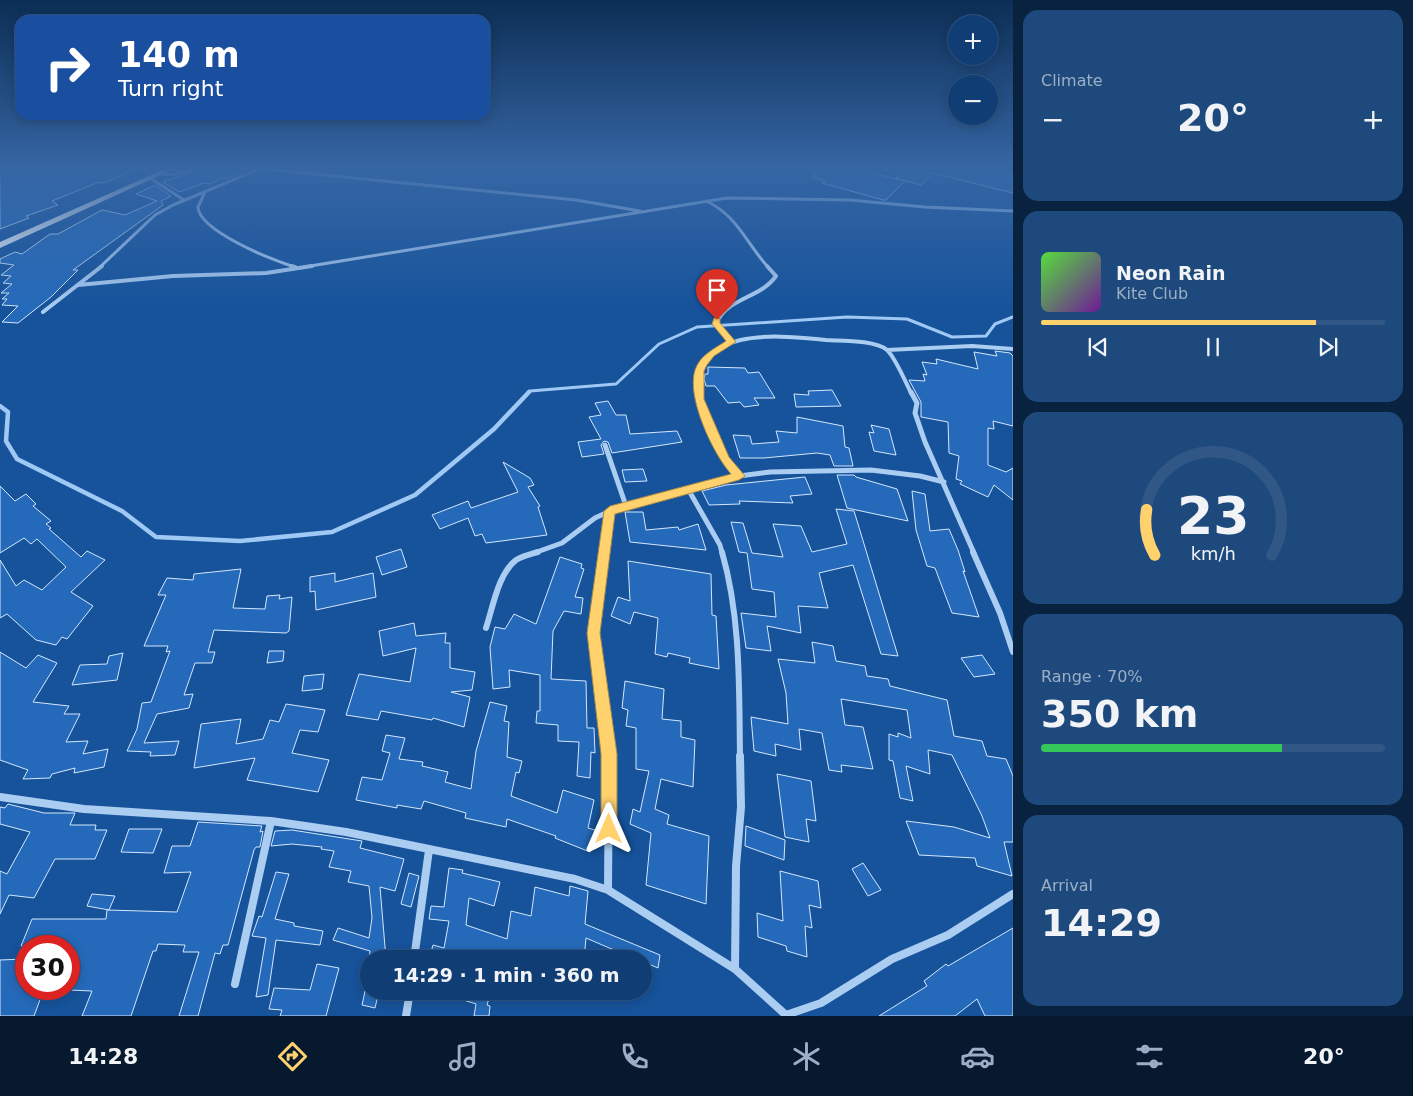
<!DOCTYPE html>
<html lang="en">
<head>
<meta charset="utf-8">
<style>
  :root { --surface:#103e74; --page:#1e497c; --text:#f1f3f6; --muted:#9caec5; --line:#305786; --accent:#ffd26e }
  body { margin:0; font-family:"DejaVu Sans",sans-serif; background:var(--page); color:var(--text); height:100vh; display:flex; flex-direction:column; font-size:19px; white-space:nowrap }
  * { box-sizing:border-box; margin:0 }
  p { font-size:16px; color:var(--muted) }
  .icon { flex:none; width:28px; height:28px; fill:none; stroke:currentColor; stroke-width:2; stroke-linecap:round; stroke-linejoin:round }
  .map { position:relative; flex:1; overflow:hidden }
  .panel { display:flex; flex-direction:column; gap:10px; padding:10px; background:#092240; width:400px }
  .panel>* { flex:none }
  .hud { position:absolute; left:15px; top:15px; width:475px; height:105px; border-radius:15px; box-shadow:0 2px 12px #0003,0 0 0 1px var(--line); background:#1a4fa0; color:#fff; overflow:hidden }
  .tools { position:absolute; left:948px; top:15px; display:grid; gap:10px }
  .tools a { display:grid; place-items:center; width:50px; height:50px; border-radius:50%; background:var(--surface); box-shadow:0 2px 12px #0003,0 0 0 1px var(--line); font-size:25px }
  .speed { position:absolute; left:15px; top:935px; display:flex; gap:10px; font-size:25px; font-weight:700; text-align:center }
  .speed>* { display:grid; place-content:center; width:65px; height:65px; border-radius:50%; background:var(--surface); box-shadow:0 2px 12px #0003,0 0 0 1px var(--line); line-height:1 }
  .speed .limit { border:8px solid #d22; background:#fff; color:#111 }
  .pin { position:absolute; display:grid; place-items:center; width:42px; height:42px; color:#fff; margin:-51px -21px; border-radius:50% 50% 50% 0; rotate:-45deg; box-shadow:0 0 5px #0007 }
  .pin .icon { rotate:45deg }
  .me { position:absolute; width:55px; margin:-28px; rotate:0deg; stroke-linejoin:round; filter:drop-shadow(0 0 4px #0008) }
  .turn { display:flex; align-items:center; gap:18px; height:105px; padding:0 20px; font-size:22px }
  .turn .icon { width:65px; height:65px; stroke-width:2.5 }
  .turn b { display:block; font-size:35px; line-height:42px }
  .big { font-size:38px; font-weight:700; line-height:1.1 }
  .panel .widget { flex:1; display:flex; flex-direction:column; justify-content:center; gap:8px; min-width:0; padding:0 18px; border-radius:15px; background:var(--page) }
  .panel .dial { align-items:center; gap:0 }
  .dial svg { height:130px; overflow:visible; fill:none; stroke:var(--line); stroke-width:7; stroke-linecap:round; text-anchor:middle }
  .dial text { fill:var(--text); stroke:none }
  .song { display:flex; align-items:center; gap:15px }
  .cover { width:60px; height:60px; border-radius:8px; background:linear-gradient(135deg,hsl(110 70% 55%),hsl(280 70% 35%)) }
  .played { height:5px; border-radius:2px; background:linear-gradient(90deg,var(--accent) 80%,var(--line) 80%) }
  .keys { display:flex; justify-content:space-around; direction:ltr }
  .heat { display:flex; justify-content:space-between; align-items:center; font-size:28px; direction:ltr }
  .charge { height:8px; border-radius:4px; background:linear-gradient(90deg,#34c759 70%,var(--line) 0) }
  .trip { position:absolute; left:360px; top:950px; width:292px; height:50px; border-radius:25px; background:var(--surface); box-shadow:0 2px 12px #0003,0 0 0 1px var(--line); font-weight:700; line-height:50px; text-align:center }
  .tabs { display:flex; height:80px; justify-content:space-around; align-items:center; background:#06192e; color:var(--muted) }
  .tabs .icon { width:35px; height:35px }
  .tabs .on { color:var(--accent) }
  .tabs b { font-size:22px; color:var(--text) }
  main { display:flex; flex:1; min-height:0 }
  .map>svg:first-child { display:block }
</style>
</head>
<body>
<main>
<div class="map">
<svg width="1013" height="1016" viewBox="0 0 1013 1016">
  <rect width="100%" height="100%" fill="#16539b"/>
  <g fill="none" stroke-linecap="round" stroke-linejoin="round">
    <path stroke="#9fc8f5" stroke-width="3" d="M528 393 530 391 616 384 659 344 697 327 847 317 907 319 952 337 986 336 995 324 1013 317"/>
    <path stroke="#9fc8f5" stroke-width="4.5" d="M0 406 8 412 6 441 17 459 122 511 156 537 240 541 332 532 415 495 494 429 529 392"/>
  </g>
  <path fill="#256aba" stroke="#d4e7fc" d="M8 168H140L104 183 99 182 52 201 58 205 26 216 29 218 0 229V169Z
    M203 168H250V169L225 179 222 178 210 184 204 183 179 192 163 182Z
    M823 168H872L868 172 905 181 886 200H883L822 183 825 181 811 177Z
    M907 168H1001L1013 176V193L933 173 921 185 896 178Z
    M155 185 171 196 161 201 163 205 73 270H78L51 297 18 323 2 322 18 306 2 305 7 299H2L9 293H1L12 284 3 283 11 276 1 275 14 265 0 263V259L15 252 22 254 50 234H58L102 210 125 215 157 201 136 194Z
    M995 351 1010 353 1013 356V426L993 421 994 429 988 428V465L1006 472 1013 468V500L994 485 988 497 960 484 962 481 956 479 959 456 949 453 948 422 921 417V402L909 380 925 381 923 374 927 375 922 362 937 364 936 359 978 369 974 352 997 356Z
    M708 367 745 368 748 373 759 372 775 398H754L759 405 744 407 740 402 728 403 715 386H706L704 379 705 374H708Z
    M832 390 841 406 796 407 794 394 809 395 808 391Z
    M608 401 616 415H626L630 434 677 431 682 442 612 453 608 442 604 441 601 445 604 454 582 457 578 442 601 439 589 417 601 415 595 403Z
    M797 417 843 426 845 447 849 448 853 466H834L830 455 817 453 764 458H740L733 435 750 436 752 444 779 442 776 431 797 433Z
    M871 425 889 429 896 455 874 451 869 432 874 433Z
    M503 462 530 478 534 485 528 487 540 506 538 507 547 535 486 543 482 534 475 536 468 518 440 529 432 515 468 501 471 508 518 492Z
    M643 469 647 481 625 482 622 470Z
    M837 475H854L856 477 897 489 908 521 847 508Z
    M805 477 812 494 790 496 793 503 739 501 740 504 709 505 702 491 726 485Z
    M0 486 15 501 26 494 36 504 33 506 51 521 46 524 51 528 49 529 81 557 87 551 105 560 71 592 93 606 67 639 62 637 56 645 36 640 7 614 0 618V560L16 586 24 580 42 590 66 567 37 539 31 544 24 538 0 553Z
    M912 491 925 494 930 531 949 529 958 550 965 572 963 571 979 617 952 613 935 568 927 566 916 530Z
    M836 509 854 511 898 656 881 654 853 565 819 573 828 608 798 606 801 633 767 626 771 651 746 648 741 613 776 617 774 592 752 589 747 553 739 552 731 522 743 523 752 553 783 557 773 524 801 526 812 552 847 544Z
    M625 512H643L646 530 678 527 679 530 698 524 706 550 630 542Z
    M401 549 407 567 382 575 376 557Z
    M560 557 582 564 581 568 584 569 575 597 583 598 581 614 564 611 553 631 551 679 586 681 587 728H594L595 753 591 752 590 778 577 776 579 742 558 741V725L536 723 537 711H540V675L509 670 510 687 493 689 490 647 495 627 505 629 514 614 536 624Z
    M628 561 711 574 712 615 716 616 719 669 689 663 690 658 668 653 667 657 655 654 658 618 634 612 630 624 611 616 618 597 630 601Z
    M241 569 233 608 265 609 267 596 280 595 279 599 292 597 289 631 286 633 214 630 208 652H215L212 663H195L184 695 193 694 189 708 157 714 144 743 179 741 175 755 150 756 151 752 127 751 137 729 142 703 151 702 170 651 166 652 168 646H144L166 595H158L167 578 193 580 194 574Z
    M335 573V582L373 573 376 597 316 610 315 591 310 592V577Z
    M414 623 416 636 446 633 445 643H450V668L475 672 472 690 451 692 470 697 464 727 433 718 432 720 381 711 378 720 346 715 359 674 410 682 416 648 383 656 379 631Z
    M812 642 833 646 836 661 865 666 867 676 888 679 890 686 947 700 954 736 982 741 987 756 1006 759 1013 776V842H1004L1012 876 977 866 975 858 919 855 906 821 954 827 990 838 982 816 952 755 928 750 930 774 906 766 913 801 900 798 893 761 889 760V734L898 737V733L911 738 907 710 841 699 845 725 863 727 873 769 841 765 842 772 829 770 822 733 799 729 801 750 775 744 776 756 754 751 751 717 788 724 786 693 778 659 815 663Z
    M269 651H284L283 661 267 663Z
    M0 652 26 668 38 655 57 663 33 702 69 706 64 714H80L66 742 88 741 83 754 108 749 104 767 74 773 75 768 52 774 50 778 23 779 28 770 0 760Z
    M123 653 117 680 72 685 80 665 107 664 109 656Z
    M982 655 995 674 974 677 961 658Z
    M324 674 322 689 302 691 304 676Z
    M625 681 664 689 662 719 681 721V737L695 740 693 787 661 779 655 809 669 815 667 824 709 836 706 904 646 885 651 833 630 824 633 809 640 812 649 771 636 769V728L626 726 628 710 622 708Z
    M490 702 507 706 504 721 509 722 507 757 522 761 519 773 516 772 511 796 557 813 563 790 594 800 588 828 595 830 590 852 555 838 556 836 507 819 506 827 465 818 466 813 424 801 421 809 397 805V808L356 800 362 777 382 780 390 753 382 751 386 735 405 738 399 759 423 762 422 766 448 772 445 782 471 789 476 751Z
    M286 704 325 710 318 732 300 730 292 753 329 760 318 792 247 780 255 758 194 768 201 724 241 719 236 744 263 739 270 720 279 722Z
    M777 774 811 781 816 821 806 819 809 842 785 837Z
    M8 804 44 813H75L70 825H96L95 830H107L95 859H55L34 898 9 895 0 914V871L7 874 30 832 0 824V807L5 808Z
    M198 822 262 826 260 832 263 831 260 847H256L254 850 228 945H223L220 954 215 953 198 1016H179L199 952H183L185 945 158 944 156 951H153L131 1016H82L92 991 69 990V946H21L32 919H106L107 910 177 912 191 872 164 873 172 846H190Z
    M746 826 785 840 784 860 745 846Z
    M129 829H162L153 853 121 852Z
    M292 830 362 841 360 848 404 859 395 891 380 887 386 959H369L370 951 333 940 338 928 369 938 372 918 369 886 348 882 351 871 329 867 334 851 321 849 322 847 292 844 271 846 275 831Z
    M863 863 881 890 868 896 852 869Z
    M449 868 463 870 462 873 500 882 494 906 469 898 466 925 507 939 511 911 531 916 535 887 569 896 570 886 588 891 585 924 660 955 658 968 644 962V959H635L586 938 584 959H429L433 945 444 948 449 921 429 919 431 906 444 907Z
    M780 871 818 881 821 908 809 905 812 928 805 926 807 957 787 951 786 946 758 937 757 913 783 921Z
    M276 872 289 874 275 919 294 923V926L323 931 320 945 276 940 268 995 256 997 266 938 252 936 259 916 262 917Z
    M409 873 419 876 411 907 401 904Z
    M92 894 115 896 109 910 87 906Z
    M1013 928V1016H985L977 999 955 1016H879L927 986 924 981 946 964 948 966Z
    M24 959 19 970H26V989H44L34 1016H0V960Z
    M317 964 339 968 326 1016H280L282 1010 269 1009 274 988 310 990Z
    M365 991H379L375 1008 362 1005Z
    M445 991H491L487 1005 490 1006 489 1016H474L476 1004 445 994Z"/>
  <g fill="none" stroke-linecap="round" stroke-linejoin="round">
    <path stroke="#accdf2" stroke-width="3" d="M253 168 576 200 640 211
      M150 178 184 200
      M205 192 198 207C199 231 274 261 295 267
      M706 201C737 215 746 243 768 267
      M100 267 155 215 173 205 259 169
      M304 267 727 198 850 200 925 207 1013 211"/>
    <path stroke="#accdf2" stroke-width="4" d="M291 266 295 267
      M78 285 173 276 266 273 312 266
      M43 312 102 266
      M731 342 716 324C727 297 760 299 776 276L767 266
      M887 350 972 346 1013 349
      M699 393C695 324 782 336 826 340 842 341 875 340 887 350 895 357 906 383 911 393"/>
    <path stroke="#accdf2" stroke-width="5" d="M699 392C700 422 719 454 739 476
      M911 392 917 403 915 413 925 442 974 553
      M605 445 626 506
      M688 489 720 545 722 553
      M534 553 562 543 595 518 610 511 739 476 770 472 871 470 920 476 944 482
      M604 553 610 511"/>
    <path stroke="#accdf2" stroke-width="6" d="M605 552 594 633 609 757
      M722 552C741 618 739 689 740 757
      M973 552 1000 613 1013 652
      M486 628C493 607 498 574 516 560 523 556 531 554 538 552"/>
    <path stroke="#accdf2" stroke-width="8" d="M0 797 84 809 271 821 346 832 575 879 608 890 735 969 787 1016
      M608 890 609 756
      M414 959 429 850
      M735 969 736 866 741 807 740 756
      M235 984 271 821
      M786 1015 821 1003 892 959 948 935 1013 894
      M406 1016 410 991"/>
    <path fill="#accdf2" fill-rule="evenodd" d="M194 168H200C189 173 168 179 156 174L158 173H172Z"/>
    <path fill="#fcfdff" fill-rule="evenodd" d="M167 168H176L0 248V242Z"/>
  </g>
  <linearGradient id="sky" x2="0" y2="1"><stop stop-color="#0c2e55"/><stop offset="0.54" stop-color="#3666a4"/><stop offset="1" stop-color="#3666a4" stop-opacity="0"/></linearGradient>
  <rect width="1013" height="310" fill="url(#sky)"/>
  <path fill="#ffd26e" stroke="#a68848" d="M714 318H720V323L736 342 714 356 707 365 704 371V399L729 457 745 476 739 480 615 514 600 633 617 754V829L615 835 609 838 603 835 601 829V754L587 633 604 511 610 506 731 474C713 454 686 397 695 370 700 355 714 349 726 341L712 324Z"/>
</svg>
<div class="tools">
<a>+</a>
<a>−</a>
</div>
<div class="speed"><div class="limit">30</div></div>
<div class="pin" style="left:717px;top:320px;background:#d93025"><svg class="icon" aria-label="arrive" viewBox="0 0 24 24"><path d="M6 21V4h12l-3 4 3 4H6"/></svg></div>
<svg class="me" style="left:609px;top:829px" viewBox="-20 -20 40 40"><path d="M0-17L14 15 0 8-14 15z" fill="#ffd26e" stroke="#fff" stroke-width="4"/></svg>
<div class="trip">14:29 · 1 min · 360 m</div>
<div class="hud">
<div class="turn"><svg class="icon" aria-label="right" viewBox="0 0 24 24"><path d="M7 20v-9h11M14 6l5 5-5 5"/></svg><div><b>140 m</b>Turn right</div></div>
</div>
</div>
<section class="panel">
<div class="widget"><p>Climate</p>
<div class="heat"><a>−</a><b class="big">20°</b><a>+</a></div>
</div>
<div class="widget">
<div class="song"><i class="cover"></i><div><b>Neon Rain</b><p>Kite Club</p></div></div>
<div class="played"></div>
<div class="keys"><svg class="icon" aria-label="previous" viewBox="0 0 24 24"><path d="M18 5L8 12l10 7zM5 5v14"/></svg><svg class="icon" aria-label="pause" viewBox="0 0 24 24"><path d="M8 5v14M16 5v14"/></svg><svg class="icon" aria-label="next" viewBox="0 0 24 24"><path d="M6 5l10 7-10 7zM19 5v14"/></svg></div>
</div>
<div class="widget dial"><svg viewBox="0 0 100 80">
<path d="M14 69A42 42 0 1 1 86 69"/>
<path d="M14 69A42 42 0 0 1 9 41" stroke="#ffd26e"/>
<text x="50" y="56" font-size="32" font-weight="700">23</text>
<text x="50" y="72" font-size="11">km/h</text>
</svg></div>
<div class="widget"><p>Range · 70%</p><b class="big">350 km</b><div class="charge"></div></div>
<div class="widget"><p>Arrival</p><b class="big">14:29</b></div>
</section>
</main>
<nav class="tabs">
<b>14:28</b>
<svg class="icon on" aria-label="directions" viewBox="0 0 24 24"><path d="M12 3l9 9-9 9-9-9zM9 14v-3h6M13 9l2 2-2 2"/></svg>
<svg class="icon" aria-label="music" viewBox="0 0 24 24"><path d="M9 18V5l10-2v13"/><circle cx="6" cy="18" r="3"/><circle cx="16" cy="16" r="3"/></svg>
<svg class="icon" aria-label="phone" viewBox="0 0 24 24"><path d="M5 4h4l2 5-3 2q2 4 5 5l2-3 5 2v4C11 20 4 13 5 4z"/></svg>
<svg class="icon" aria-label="climate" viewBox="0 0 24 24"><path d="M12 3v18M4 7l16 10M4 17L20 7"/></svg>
<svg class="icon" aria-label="car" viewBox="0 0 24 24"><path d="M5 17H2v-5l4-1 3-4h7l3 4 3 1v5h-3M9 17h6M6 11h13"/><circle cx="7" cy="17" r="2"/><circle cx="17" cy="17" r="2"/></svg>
<svg class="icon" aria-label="filters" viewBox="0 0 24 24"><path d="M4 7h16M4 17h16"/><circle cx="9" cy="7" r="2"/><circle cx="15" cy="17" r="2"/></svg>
<b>20°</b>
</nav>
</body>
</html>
